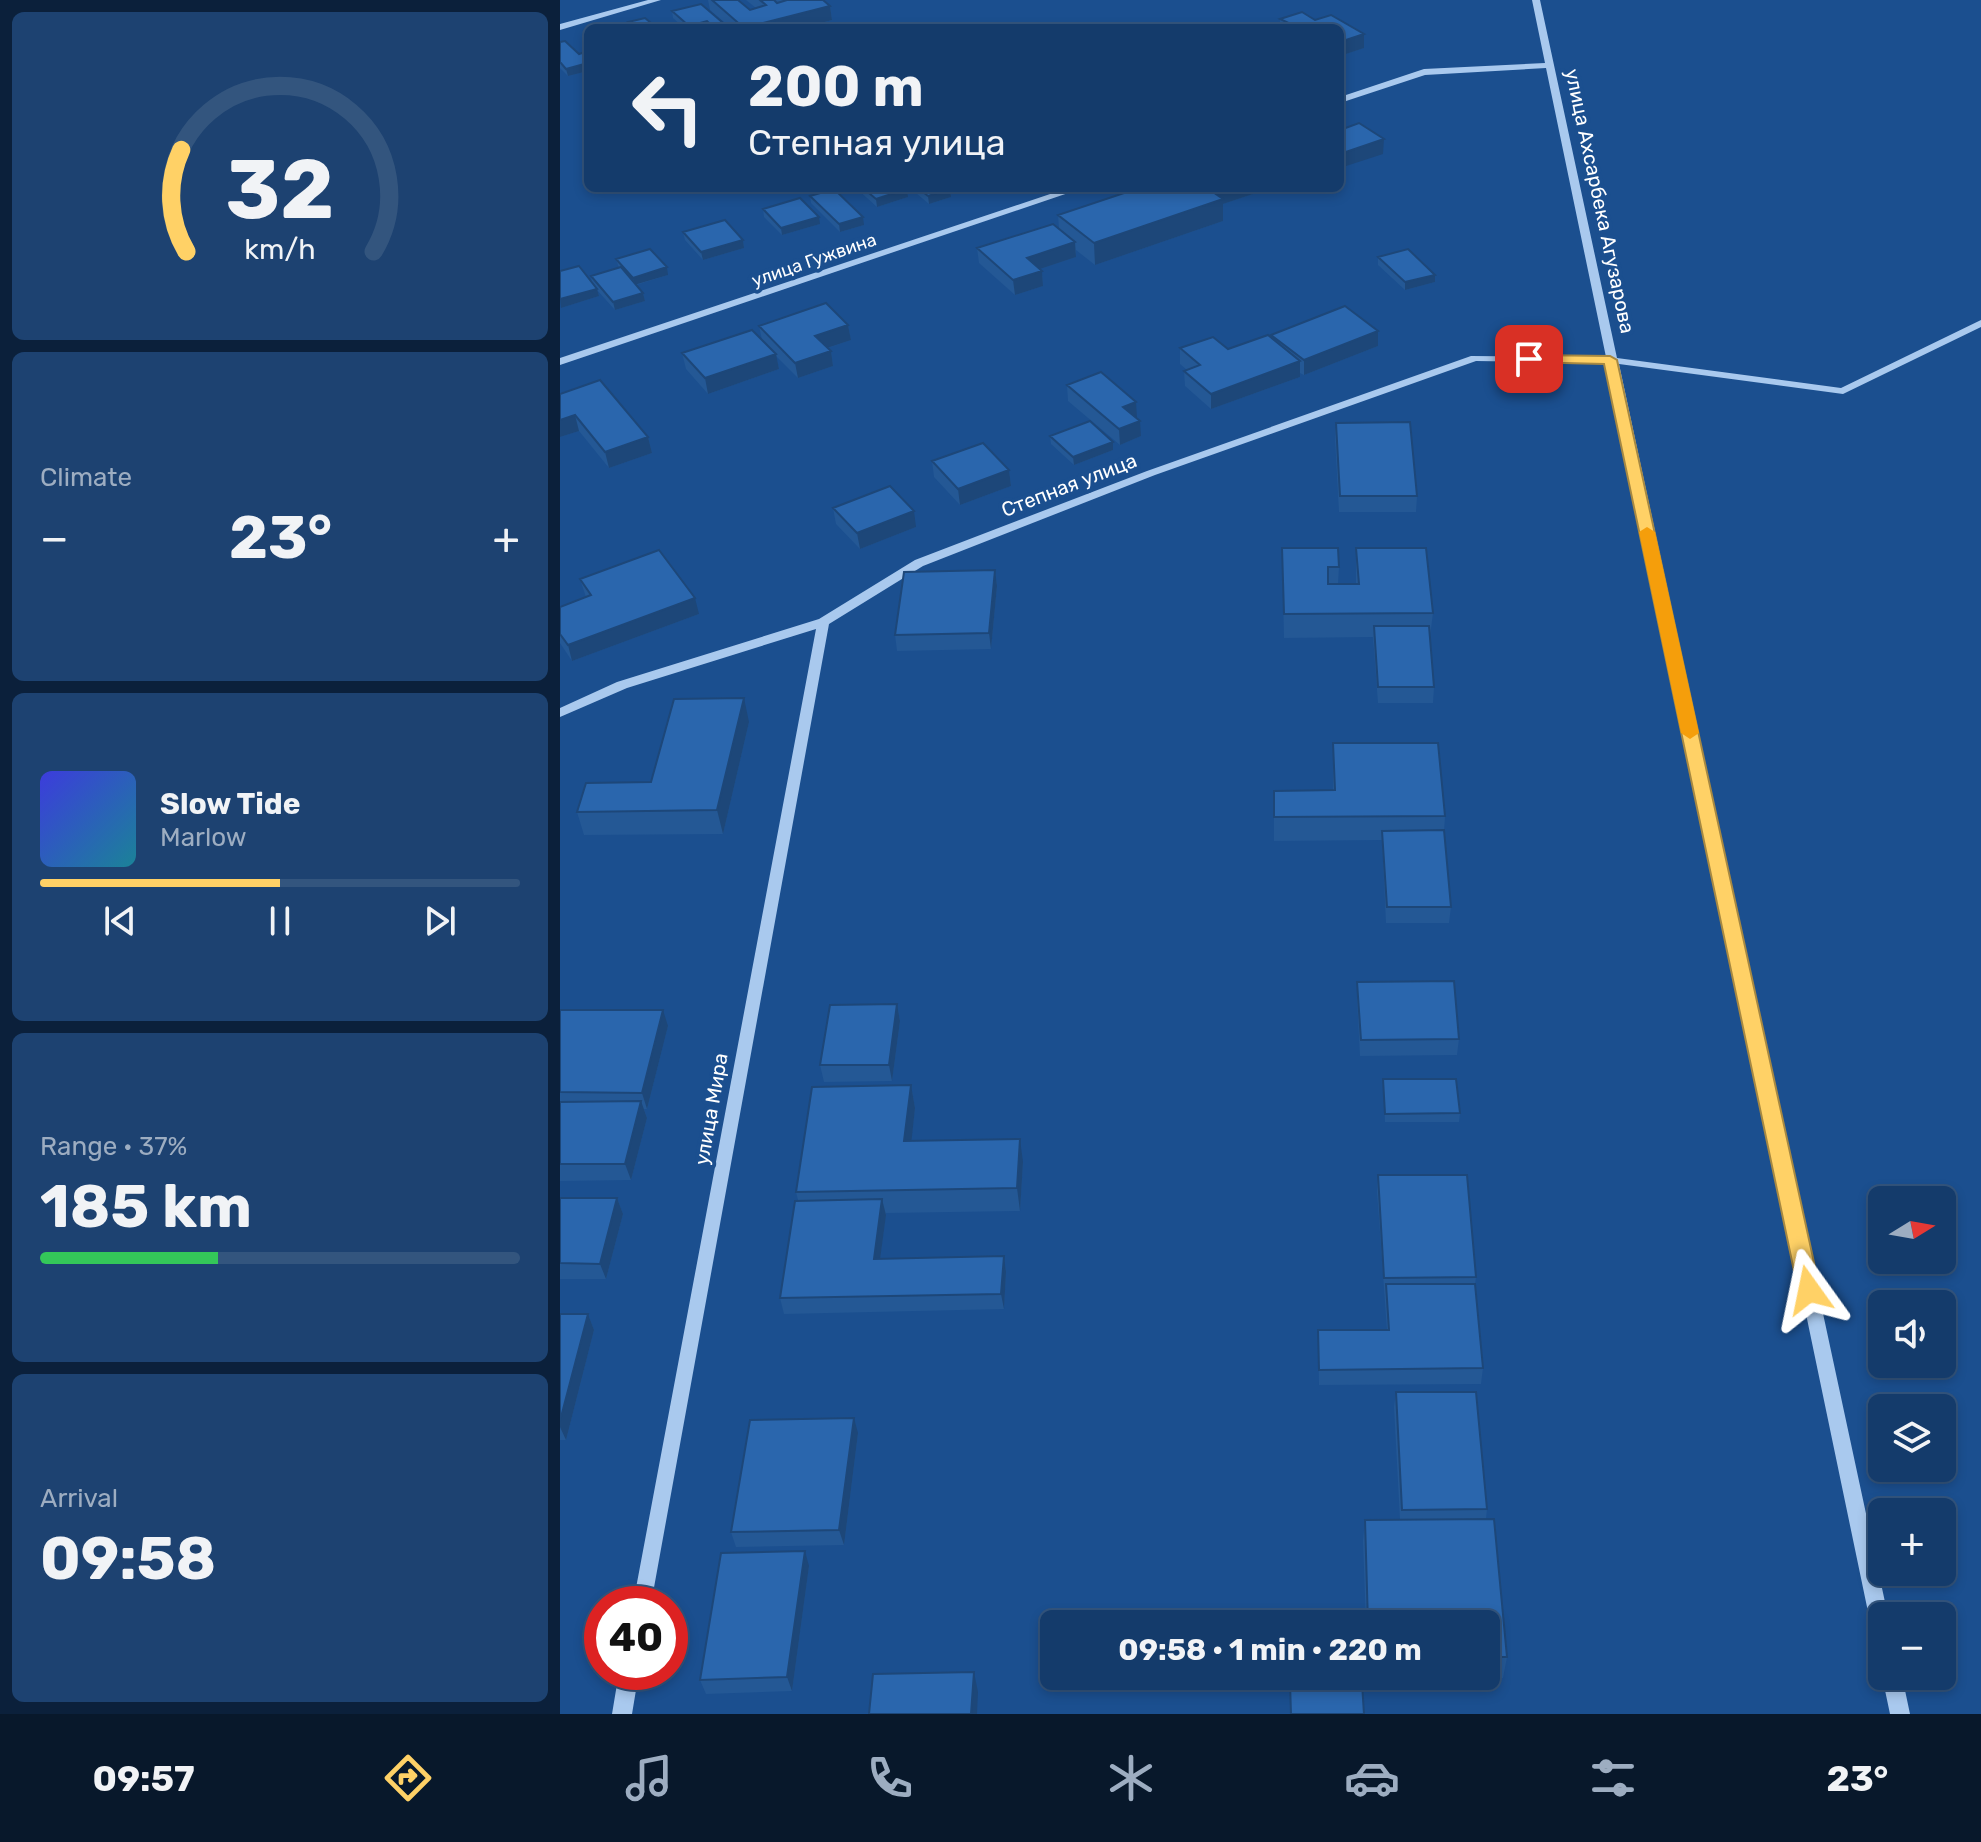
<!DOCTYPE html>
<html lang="en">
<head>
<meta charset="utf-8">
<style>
  :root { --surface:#143b6b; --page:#1d4271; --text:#f1f3f6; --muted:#9dadc1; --line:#33557e; --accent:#ffd166 }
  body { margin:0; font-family:Rubik,sans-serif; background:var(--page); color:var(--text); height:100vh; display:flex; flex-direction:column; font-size:30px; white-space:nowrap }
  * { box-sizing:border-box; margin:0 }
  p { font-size:26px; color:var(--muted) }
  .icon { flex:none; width:44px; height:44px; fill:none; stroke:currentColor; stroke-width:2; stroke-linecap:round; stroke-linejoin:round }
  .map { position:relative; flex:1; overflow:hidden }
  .panel { display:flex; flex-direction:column; gap:12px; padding:12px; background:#0b203b; width:560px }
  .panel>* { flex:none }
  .banner { position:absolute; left:24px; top:24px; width:760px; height:168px; border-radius:12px; box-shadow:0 4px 12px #0003,0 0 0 2px var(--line); background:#143b6b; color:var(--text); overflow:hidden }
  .needle { width:52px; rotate:79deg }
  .fabs { position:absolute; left:1308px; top:1186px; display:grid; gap:16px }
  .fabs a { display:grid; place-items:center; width:88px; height:88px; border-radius:12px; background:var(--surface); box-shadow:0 4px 12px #0003,0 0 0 2px var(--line); font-size:40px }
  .speed { position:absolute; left:24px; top:1586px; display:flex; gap:16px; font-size:40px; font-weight:700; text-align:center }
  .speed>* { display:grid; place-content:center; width:104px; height:104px; border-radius:50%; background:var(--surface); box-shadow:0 4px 12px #0003,0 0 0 2px var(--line); line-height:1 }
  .speed .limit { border:12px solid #d22; background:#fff; color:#111 }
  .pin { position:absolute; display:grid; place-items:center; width:68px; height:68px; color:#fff; margin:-34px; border-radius:16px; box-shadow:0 4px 12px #0006 }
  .me { position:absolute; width:88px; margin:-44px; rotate:348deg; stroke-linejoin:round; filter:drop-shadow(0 0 6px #0008) }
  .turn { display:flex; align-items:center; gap:28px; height:168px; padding:0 32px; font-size:36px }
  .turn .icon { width:104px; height:104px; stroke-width:2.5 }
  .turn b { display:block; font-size:56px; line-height:68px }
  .big { font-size:60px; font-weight:700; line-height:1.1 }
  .panel .card { flex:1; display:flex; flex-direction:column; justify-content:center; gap:12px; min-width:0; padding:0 28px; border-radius:12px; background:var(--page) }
  .panel .dial { align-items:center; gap:0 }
  .dial svg { height:208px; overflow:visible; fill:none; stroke:var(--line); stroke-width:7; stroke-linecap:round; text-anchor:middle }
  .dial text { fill:var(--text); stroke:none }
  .song { display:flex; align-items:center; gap:24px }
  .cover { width:96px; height:96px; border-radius:12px; background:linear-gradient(135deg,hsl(240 70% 55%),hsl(190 70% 35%)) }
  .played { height:8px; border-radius:4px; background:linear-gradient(90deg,var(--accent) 50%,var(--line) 50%) }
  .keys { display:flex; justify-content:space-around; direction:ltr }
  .heat { display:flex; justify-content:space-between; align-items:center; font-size:44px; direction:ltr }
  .charge { height:12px; border-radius:6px; background:linear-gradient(90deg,#34c759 37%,var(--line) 0) }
  .trip { position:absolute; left:480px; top:1610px; width:460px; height:80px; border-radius:12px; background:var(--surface); box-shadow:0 4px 12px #0003,0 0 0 2px var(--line); font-weight:700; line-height:80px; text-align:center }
  .tabs { display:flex; height:128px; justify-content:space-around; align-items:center; background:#08182b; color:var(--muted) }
  .tabs .icon { width:56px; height:56px }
  .tabs .on { color:var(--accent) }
  .tabs b { font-size:36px; color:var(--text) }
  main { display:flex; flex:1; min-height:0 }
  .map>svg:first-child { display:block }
</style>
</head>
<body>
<main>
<section class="panel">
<div class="card dial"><svg viewBox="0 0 100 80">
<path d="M14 69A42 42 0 1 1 86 69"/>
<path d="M14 69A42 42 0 0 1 12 30" stroke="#ffd166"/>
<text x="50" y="56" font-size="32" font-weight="700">32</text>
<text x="50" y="72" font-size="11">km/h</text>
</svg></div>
<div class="card"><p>Climate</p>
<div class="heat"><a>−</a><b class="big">23°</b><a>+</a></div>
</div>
<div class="card">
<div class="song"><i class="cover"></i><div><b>Slow Tide</b><p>Marlow</p></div></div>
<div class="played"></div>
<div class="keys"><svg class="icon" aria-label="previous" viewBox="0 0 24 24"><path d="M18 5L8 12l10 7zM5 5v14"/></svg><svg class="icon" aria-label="pause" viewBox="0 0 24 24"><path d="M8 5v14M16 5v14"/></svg><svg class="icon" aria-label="next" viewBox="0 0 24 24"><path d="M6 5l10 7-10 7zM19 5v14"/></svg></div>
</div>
<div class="card"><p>Range · 37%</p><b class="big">185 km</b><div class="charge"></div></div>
<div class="card"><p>Arrival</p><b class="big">09:58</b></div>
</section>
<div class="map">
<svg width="1421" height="1714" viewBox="0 0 1421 1714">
  <rect width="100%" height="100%" fill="#1b4f8f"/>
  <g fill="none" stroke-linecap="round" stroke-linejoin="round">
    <path fill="#a9c9ee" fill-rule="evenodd" d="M88 0H101L0 30V24Z
      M972 0H980L1057 358 1281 388 1421 320V327L1283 394 1059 364 1328 1616H1322V1640L1315 1637 1312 1631 1048 363 916 361 595 475 363 566 269 624 91 1604H73L256 629 67 688 0 717V708L57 682 259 619 355 560 587 471 911 356 1046 357 986 68 865 75 780 103V97L864 69 985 63Z
      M508 188H523L0 365V358Z
      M59 1672H79L72 1714H52Z
      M1322 1676H1342L1350 1714H1330Z"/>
  </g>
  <path fill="#245895" d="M148 0H178L190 10 196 8 186 0H263L270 6 272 20 242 28H171L150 10Z
    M112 11 169 28H124L113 18Z
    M742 12 755 20 771 15 804 34V48L780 56V28H720V19Z
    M0 42 19 54 28 51V71L8 76 0 68Z
    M296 188H346L348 197 317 207Z
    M350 188H389L390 189 391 197 369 204Z
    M579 188H711L663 204V221L535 265 516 250V257L480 269 482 271 483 286 455 295 419 263 417 248 499 229 498 215Z
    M250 196 304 225 280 232 251 203Z
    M203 209 260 224 222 235 204 217Z
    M123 232 183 240 184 248 143 260 125 240Z
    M818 257 875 282 845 290 818 265Z
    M56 259 108 275 76 285 83 293 85 301 55 310 37 290 39 296 1 308 0 271 32 282 31 276 59 268Z
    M288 325 291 340 268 348 271 351 273 366 238 378 216 356 219 369 148 394 126 369 122 353 202 340 199 326Z
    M711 335 818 346 744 375 740 373V377L651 409 625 386 624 371 627 370 620 364V348L668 349 711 338Z
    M507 385 577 417 581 436 560 445 508 401Z
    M0 394 88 437 92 453 49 468 19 431 0 437Z
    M776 423 857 496 856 512H779L775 438Z
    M490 436 553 442V450L514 465 491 444Z
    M372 461 449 470 451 486 400 505 374 477Z
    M273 508 356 527 300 549 276 524Z
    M722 548 779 567 778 584H796V548L873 613 870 637 874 687 873 703H818L813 637 724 638Z
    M435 570 437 586 431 649 337 651 335 635Z
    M20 579 139 614 12 661 0 643V607L26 597Z
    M189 722 163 834 24 835 17 812 91 782Z
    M773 743 885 816 884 832 891 907 889 923H826L822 840 714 841V791L773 790Z
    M797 982 899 1039 897 1055 800 1056 797 998Z
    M337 1004 340 1021 332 1081 264 1082 260 1065Z
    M0 1010 108 1026 87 1109H84L87 1118 71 1180 0 1181Z
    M823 1079 900 1113 899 1122H825Z
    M351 1085 355 1108 351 1141 463 1162 460 1211 326 1213 320 1259 444 1256 446 1272 444 1309 224 1314 220 1298 238 1200 236 1192Z
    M818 1175 916 1277 915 1285 923 1368 921 1384 759 1385 758 1330H827L817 1191Z
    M0 1198H57L63 1214 46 1279H0Z
    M0 1314H28L34 1330 6 1440H0Z
    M836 1392 927 1509 926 1519 947 1657 943 1678H808V1676H926V1624H806L803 1541 805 1520H840L834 1407Z
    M298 1433 284 1545 176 1547 171 1532Z
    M249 1566 232 1691 146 1694 140 1680Z"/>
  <path fill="#1d4779" d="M270 6 272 20 242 28H187Z
    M147 21 148 28H129V26Z
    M804 34V48L780 56V42Z
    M28 63V71L8 76 6 69Z
    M824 139 823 154 780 168V154Z
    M665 188H711L663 204V221L535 265 534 243 650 193Z
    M347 189 348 197 317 207 316 199Z
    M390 189 391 197 369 204 368 196Z
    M259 217 260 224 222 235 221 228Z
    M303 217 304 225 280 232 279 224Z
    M183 240 184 248 143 260 141 252Z
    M515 242 516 257 468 273 467 258Z
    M107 267 108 275 74 285 73 278Z
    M482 271 483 286 455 295 453 280Z
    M875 275V282L845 290V282Z
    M37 289 39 296 1 308 0 299Z
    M83 293 85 301 55 310 53 302Z
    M288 325 291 340 258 351 255 336Z
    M818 331V346L744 375V360Z
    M271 351 273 366 238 378 235 363Z
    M216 354 219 369 148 394 145 378Z
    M740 361V377L651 409V394Z
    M576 402 577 417 564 423 563 407Z
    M15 415 19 431 0 437V420Z
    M580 421 581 436 560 445 559 429Z
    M88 437 92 453 49 468 45 452Z
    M553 442V450L514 465 513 457Z
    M449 470 451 486 400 505 398 489Z
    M354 511 356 527 300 549 297 533Z
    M435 570 437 586 431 649 429 633Z
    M135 598 139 614 12 661 8 645Z
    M184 698 189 722 163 834 157 810Z
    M337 1004 340 1021 332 1081 329 1065Z
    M103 1010 108 1026 87 1109 82 1093Z
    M351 1085 355 1108 349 1164 344 1141Z
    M81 1101 87 1118 71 1180 65 1164Z
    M460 1139 463 1162 460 1211 457 1188Z
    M57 1198 63 1214 46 1279 40 1264Z
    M322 1199 326 1215 318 1275 314 1259Z
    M444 1256 446 1272 444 1309 441 1294Z
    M28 1314 34 1330 6 1440 0 1427V1421Z
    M294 1418 298 1433 284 1545 279 1530Z
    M245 1551 249 1566 232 1691 227 1677Z
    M414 1672 418 1692 417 1714H411Z"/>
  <path fill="#2a66ad" stroke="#1d4779" stroke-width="2" d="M152 0H178L190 10 206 5 200 0H214L217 3 227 0H263L270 6 184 28Z
    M141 4 169 28H154L147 21 129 26 112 11Z
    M742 12 755 20 771 15 804 34 780 42V28H739L720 19Z
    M85 18 97 28H74L68 22Z
    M64 25 68 28H51Z
    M5 41 19 54 28 51V63L6 69 0 62V42Z
    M799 123 824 139 780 154V130Z
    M303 188H346L347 189 316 199Z
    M358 188H389L390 189 368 196Z
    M579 188H647L663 199 534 243 498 215Z
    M647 188H665L653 192Z
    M274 189 303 217 279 224 250 196Z
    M240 198 259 217 221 228 203 209Z
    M165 220 183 240 141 252 123 232Z
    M493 224 515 242 467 258 482 271 453 280 417 248Z
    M90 249 107 267 73 278 56 259Z
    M848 249 875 275 845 282 818 257Z
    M19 266 37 289 0 299V271Z
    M61 267 83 293 53 302 31 276Z
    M266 303 288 325 255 336 271 351 235 363 199 326Z
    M785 306 818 331 744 360 711 335Z
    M192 330 216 354 145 378 122 353Z
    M708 335 740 361 651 394 624 371 640 365 620 348 653 337 668 349Z
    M541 372 576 402 563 407 580 421 559 429 507 385Z
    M40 380 88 437 45 452 15 415 0 420V394Z
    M530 421 553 442 513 457 490 436Z
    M850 422 857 496H780L776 423Z
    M423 443 449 470 398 489 372 461Z
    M330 486 354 511 297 533 273 508Z
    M722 548H778L779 567H768V584H799L796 548H866L873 613 724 614Z
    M99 550 135 598 8 645 0 634V607L31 595 20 579Z
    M435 570 429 633 335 635 344 572Z
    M814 626H869L874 687H818Z
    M184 698 157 810 17 812 26 783 91 782 114 699Z
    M773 743H878L885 816 714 817V791L775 790Z
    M884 830 891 907H827L822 831Z
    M894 981 899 1039 801 1040 797 982Z
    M337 1004 329 1065H260L270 1005Z
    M0 1010H103L82 1093 0 1092Z
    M823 1079H896L900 1113 825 1114Z
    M351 1085 344 1141 460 1139 457 1188 236 1192 252 1087Z
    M81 1101 65 1164H0V1102Z
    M818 1175H907L916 1277 824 1278Z
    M0 1198H57L40 1264 0 1263Z
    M322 1199 314 1259 444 1256 441 1294 220 1298 235 1201Z
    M826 1284H915L923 1368 759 1370 758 1330H829Z
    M0 1314H28L0 1421Z
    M836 1392H916L927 1509 842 1510Z
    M294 1418 279 1530 171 1532 190 1420Z
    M934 1519 947 1657H926V1624H808L805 1520Z
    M245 1551 227 1677 140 1680 161 1553Z
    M414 1672 411 1714H309L313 1674Z
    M730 1683H802L804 1714H731Z"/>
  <path fill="#ffd166" stroke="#a68842" stroke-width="2" d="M969 355 1050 356 1057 360 1260 1290 1257 1297 1249 1299 1241 1297 1238 1290 1044 364 964 362V356Z"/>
  <path fill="#f59e0b" d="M1087 527 1095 532 1139 733 1130 739 1121 733 1079 532Z"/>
  <g text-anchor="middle" stroke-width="8" stroke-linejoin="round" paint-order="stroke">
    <g font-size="18" fill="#fff" stroke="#1b4f8f">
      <text transform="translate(254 260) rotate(-19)" y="6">улица Гужвина</text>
    </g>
    <g font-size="20" fill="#fff" stroke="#1b4f8f">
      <text transform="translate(1040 201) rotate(78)" y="7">улица Ахсарбека Агузарова</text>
      <text transform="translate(509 485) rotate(-21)" y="7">Степная улица</text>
      <text transform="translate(151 1109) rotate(-80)" y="7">улица Мира</text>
    </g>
  </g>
</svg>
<div class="fabs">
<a><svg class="needle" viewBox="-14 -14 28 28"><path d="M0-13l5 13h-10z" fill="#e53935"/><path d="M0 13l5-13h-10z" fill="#9dadc1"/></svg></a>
<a><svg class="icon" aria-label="sound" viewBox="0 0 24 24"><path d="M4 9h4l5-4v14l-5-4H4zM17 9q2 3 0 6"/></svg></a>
<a><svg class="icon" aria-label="layers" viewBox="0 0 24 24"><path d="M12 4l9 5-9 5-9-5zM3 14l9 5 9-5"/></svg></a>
<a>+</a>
<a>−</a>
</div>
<div class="speed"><div class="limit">40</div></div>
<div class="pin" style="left:969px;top:359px;background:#d93025"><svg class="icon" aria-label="arrive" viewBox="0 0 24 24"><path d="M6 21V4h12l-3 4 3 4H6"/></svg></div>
<svg class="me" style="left:1249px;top:1290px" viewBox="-20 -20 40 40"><path d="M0-17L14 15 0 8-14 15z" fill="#ffd166" stroke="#fff" stroke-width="4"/></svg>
<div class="trip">09:58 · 1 min · 220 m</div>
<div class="banner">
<div class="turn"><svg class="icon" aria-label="left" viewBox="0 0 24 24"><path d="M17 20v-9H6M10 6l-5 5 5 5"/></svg><div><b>200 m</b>Степная улица</div></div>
</div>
</div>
</main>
<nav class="tabs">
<b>09:57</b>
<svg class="icon on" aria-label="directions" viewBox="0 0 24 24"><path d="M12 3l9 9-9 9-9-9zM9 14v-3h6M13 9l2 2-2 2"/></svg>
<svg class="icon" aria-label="music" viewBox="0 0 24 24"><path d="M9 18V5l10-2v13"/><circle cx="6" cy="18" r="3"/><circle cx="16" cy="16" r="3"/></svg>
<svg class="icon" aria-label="phone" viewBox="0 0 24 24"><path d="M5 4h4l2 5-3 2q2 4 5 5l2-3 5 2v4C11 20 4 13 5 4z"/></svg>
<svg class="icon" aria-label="climate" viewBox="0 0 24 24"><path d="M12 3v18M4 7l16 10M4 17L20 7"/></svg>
<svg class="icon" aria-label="car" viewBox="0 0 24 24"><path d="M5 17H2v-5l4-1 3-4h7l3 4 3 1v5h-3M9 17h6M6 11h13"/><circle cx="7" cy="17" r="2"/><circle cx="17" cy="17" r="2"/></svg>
<svg class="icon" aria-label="filters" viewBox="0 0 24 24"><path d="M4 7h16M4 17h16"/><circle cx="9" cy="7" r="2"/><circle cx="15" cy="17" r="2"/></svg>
<b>23°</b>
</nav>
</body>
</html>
